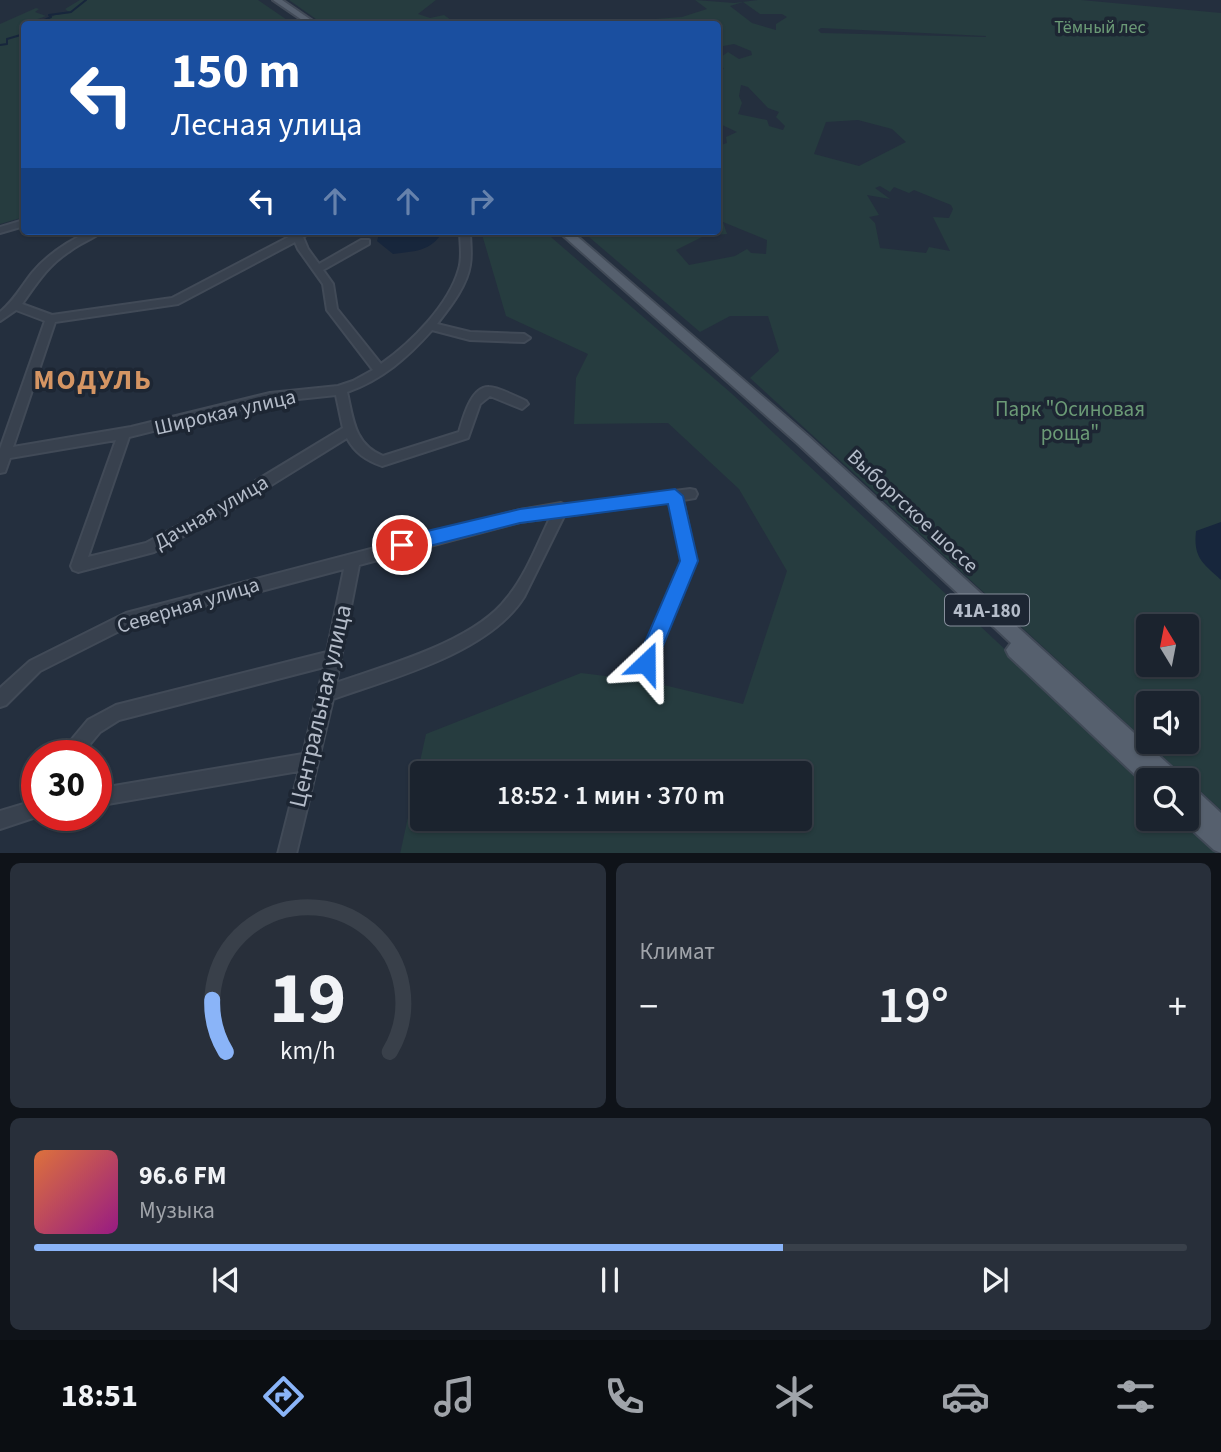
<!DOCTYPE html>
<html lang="ru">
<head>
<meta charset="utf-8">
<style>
  :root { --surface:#1b232e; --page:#282f3a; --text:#f1f3f6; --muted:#a0a4aa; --line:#39404a; --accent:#8ab4f8 }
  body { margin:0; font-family:"Source Sans 3",sans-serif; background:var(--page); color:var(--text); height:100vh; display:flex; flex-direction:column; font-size:26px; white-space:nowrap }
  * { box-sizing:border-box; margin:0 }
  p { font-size:23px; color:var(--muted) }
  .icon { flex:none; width:38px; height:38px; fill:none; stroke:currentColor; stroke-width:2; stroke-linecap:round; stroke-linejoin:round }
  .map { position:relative; height:853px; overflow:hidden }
  .details { display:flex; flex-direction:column; gap:10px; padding:10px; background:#0f1319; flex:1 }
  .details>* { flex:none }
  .banner { position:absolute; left:21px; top:21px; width:700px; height:214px; border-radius:7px; box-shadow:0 2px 5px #0004,0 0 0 2px var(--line); background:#1a4fa0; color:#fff; overflow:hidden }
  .needle { width:46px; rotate:350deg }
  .tools { position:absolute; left:1136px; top:614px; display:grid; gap:14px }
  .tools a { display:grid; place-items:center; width:63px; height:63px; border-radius:7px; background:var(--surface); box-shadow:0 2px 5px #0004,0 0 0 2px var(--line); font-size:35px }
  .speed { position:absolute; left:21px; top:740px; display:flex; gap:14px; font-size:35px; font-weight:700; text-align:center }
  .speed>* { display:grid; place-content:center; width:91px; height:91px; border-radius:50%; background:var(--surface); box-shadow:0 2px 5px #0004,0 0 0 2px var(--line); line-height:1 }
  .speed .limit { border:10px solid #d22; background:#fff; color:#111 }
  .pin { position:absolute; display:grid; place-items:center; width:60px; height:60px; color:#fff; margin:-30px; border:4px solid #fff; border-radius:50%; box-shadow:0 2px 7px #0007 }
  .me { position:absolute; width:77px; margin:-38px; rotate:23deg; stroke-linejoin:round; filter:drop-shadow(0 0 5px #0008) }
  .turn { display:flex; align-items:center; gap:24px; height:147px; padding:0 35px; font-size:32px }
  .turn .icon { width:91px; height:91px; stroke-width:2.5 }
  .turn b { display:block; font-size:49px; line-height:60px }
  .lanes { display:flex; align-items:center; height:66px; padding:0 35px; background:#0003; justify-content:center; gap:35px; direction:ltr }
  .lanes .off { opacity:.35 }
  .big { font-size:52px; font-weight:600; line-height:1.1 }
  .details .widget { flex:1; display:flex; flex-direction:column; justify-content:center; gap:10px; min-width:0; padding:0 24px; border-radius:10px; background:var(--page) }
  .details .dial { align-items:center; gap:0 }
  .dial svg { height:182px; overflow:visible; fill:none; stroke:var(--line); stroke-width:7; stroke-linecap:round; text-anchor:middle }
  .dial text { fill:var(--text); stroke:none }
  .song { display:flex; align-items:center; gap:21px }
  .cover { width:84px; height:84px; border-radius:10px; background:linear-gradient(135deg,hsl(20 70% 55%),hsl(310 70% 35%)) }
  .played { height:7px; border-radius:4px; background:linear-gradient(90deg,var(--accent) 65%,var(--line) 65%) }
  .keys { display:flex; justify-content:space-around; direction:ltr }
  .heat { display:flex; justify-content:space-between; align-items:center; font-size:38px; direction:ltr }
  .details .tiles { flex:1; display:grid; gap:10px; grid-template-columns:1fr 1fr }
  .widget:last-child { grid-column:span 2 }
  .trip { position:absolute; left:410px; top:761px; width:402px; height:70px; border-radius:7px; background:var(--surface); box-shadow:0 2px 5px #0004,0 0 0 2px var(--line); font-weight:600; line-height:70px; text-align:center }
  .tab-bar { display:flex; height:112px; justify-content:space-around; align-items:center; background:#0b0e12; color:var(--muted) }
  .tab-bar .icon { width:49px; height:49px }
  .tab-bar .current { color:var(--accent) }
  .tab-bar b { font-size:32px; color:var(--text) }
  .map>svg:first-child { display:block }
</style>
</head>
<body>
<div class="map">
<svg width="1221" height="854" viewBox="0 0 1221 854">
  <rect width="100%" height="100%" fill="#242f3e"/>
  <path fill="#263c3f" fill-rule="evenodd" d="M80 0H258L293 24H39L55 15 70 13 65 9Z
    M289 0H436L418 14 430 18 444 15 451 20 446 24H323Z
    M695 0 734 3 758 0H1081L1221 13V810L750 378 779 351 768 316H730L700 332 582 231H718V146L727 143 726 137 737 132 718 123V75L724 68 718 67V59L728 52 739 59 752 55 751 51 734 44 718 47V24H650L655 19 682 17 707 9ZM743 2 760 14H782L787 17 776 24V30L752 23 730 6ZM821 28 986 36V37L821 33 818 30ZM741 85 748 87 768 108 779 112 776 117 785 126 783 130 769 126 767 120 738 114 742 103 739 96ZM858 120 892 129 906 142 859 166 814 154 826 122ZM880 186 890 192 894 187 909 193 914 190 951 205 953 209 949 218 933 217 950 251 929 247 926 253 880 248 875 223 869 217 879 215 867 195 890 199 875 188ZM723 222 767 240 766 254 751 253 747 249 735 256 689 265 676 250 704 236 727 234ZM1148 626H1186V665H1148ZM1148 704H1186V742H1148Z
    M36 8 39 9 35 12 46 16 24 24V217L0 224V24Z
    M481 231H544L731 393 1148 783V819H1186L1221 854H400L426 734 581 673 647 681 743 704 787 571 739 489 668 423 574 424 576 378 588 354 506 316ZM422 774H800V819H422Z"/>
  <path fill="#17263c" d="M380 231H443C431 252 415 251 393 254L377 241Z
    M1221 522V580C1203 563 1193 558 1196 531Z"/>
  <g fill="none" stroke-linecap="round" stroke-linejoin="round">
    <path stroke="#17263c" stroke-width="2" d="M36 24 51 17 49 15 71 12 86 0
      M0 45 7 44V39L24 34"/>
    <defs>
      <path id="minor" d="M24 220V226L0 233V227Z
        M90 231H103C93 239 80 243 70 251 48 265 37 283 22 304L52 315 172 298 300 231H313L303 237 308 249 319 264 361 240H369V244L323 270 333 284 337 309 381 364C411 343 449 305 459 269 463 257 460 243 460 231H470C470 242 472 254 470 265 467 286 450 307 437 324L470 332 524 334 530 338 524 342 470 340 432 330C408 357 382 380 347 392 353 419 354 444 383 456L459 432C463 419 471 386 489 387 498 387 517 397 526 401L528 404 522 409 490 396 480 404 468 438 382 466C366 460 355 453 347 438L226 513 154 552 78 572 73 570 71 566 116 440 10 458 5 472 0 473V449L45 321 16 310 0 321V312C14 301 21 287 32 273 47 255 68 241 90 231ZM295 242 298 249 323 284 327 310 373 370 353 381 338 386 270 393 131 427 13 447 55 322 178 304ZM336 395 343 428 216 505 146 543 88 557 129 437 270 402Z
        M690 489 695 490 697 494 695 498 683 500 696 561 651 668 646 670 641 668 638 663 682 561 670 502 564 516 524 597C489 653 392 678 333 699L296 854H278L299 771 96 806V789L303 754 324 667 119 720 100 732 80 756H61L63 750 88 720 116 705 327 652 344 569 129 626 40 671 6 705 0 707V688L30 661 126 613 520 510 561 503 565 505ZM550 518C537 545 526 575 507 598 474 642 387 665 336 683L359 565 520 522Z
        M37 800V816H39L0 829V811Z"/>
      <path id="major" d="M273 0H282L317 24H308Z
        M558 231H571L807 435 1178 773 1180 780H1148V787L1009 656 1006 650 1011 643 797 443Z
        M1186 785 1193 787 1221 813V853L1214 850 1180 819H1186Z"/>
    </defs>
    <use href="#minor" stroke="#414a57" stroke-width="4"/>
    <use href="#major" stroke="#414a57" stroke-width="4"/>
    <use href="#minor" fill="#38414e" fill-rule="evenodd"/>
    <use href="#major" fill="#56606e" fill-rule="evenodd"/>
  </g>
  <path fill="#1a73e8" stroke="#114b97" stroke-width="2" d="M675 489 683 496 698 561 653 670 646 673 639 670 636 663 680 561 668 504 520 523 402 553 394 545 402 537 520 509Z"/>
  <g text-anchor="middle" stroke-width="7" stroke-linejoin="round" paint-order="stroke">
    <g font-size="18" fill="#6b9a76" stroke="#1d2633">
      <text x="1100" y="33">Тёмный лес</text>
    </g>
    <rect fill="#1d2633" stroke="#878f9c" stroke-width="2" x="945" y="594.5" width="84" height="31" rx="5"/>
    <g font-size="19" font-weight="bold" fill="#b4bcc9">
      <text x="987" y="617">41А-180</text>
    </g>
    <g font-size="21" fill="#6b9a76" stroke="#1d2633">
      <text x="1070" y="416">Парк "Осиновая<tspan x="1070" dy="24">роща"</tspan></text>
    </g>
    <g font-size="21" fill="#b4bcc9" stroke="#1d2633">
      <text transform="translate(225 412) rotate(-13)" y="7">Широкая улица</text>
      <text transform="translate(913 511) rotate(43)" y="7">Выборгское шоссе</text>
      <text transform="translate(211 512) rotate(-30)" y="7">Дачная улица</text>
      <text transform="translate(188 605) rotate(-17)" y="7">Северная улица</text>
    </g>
    <g font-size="24" fill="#b4bcc9" stroke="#1d2633">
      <text transform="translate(320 706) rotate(-77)" y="8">Центральная улица</text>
    </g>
    <g font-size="28" font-weight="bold" letter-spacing="2" fill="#d59563" stroke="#1d2633">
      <text x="93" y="389">МОДУЛЬ</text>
    </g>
  </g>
</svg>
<div class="tools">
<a><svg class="needle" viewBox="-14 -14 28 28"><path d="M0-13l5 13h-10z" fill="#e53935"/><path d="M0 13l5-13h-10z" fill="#a0a4aa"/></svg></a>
<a><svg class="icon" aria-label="sound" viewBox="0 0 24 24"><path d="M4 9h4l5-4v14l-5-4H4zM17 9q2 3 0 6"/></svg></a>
<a><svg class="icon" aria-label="search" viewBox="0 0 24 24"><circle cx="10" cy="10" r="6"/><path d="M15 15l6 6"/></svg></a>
</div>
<div class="speed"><div class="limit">30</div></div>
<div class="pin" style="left:402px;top:545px;background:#d93025"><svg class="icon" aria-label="arrive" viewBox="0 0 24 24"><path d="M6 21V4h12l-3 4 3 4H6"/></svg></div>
<svg class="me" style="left:646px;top:663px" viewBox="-20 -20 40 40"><path d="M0-17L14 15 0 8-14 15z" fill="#1a73e8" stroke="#fff" stroke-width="4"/></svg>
<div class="trip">18:52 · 1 мин · 370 m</div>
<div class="banner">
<div class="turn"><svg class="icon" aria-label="left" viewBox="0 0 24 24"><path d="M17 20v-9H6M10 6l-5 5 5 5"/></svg><div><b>150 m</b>Лесная улица</div></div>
<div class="lanes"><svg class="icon" aria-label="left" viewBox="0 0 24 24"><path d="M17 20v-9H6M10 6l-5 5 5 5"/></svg><svg class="icon off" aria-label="ahead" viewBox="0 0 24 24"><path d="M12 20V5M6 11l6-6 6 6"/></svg><svg class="icon off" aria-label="ahead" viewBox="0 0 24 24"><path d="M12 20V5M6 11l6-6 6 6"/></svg><svg class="icon off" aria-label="right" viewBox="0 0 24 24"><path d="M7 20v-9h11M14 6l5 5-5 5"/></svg></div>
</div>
</div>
<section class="details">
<div class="tiles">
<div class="widget dial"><svg viewBox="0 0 100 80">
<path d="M14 69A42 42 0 1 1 86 69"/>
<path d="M14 69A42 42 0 0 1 8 46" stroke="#8ab4f8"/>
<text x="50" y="56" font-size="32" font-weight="700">19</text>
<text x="50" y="72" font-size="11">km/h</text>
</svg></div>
<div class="widget"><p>Климат</p>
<div class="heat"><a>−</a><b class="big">19°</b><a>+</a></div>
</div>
<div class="widget">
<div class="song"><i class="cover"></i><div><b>96.6 FM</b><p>Музыка</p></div></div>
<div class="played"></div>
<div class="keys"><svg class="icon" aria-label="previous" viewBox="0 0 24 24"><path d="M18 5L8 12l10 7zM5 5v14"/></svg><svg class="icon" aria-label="pause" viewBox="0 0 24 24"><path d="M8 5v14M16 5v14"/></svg><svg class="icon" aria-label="next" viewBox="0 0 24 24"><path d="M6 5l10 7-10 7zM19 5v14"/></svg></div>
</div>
</div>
</section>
<nav class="tab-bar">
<b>18:51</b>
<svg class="icon current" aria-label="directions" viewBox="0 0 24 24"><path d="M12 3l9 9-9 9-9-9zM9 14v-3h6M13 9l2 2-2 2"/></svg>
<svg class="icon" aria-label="music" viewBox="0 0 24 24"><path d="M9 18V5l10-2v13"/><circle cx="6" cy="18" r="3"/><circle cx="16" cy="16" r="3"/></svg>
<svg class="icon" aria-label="phone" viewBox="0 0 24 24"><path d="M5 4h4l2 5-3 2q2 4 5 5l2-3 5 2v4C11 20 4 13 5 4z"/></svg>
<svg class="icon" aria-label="climate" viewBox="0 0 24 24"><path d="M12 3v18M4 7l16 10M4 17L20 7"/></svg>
<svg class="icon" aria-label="car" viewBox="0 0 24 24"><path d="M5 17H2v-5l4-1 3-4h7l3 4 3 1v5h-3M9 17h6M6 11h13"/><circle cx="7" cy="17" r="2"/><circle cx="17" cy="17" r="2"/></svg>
<svg class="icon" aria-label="filters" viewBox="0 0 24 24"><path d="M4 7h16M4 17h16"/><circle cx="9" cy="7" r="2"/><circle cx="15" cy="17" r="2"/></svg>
</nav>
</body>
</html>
